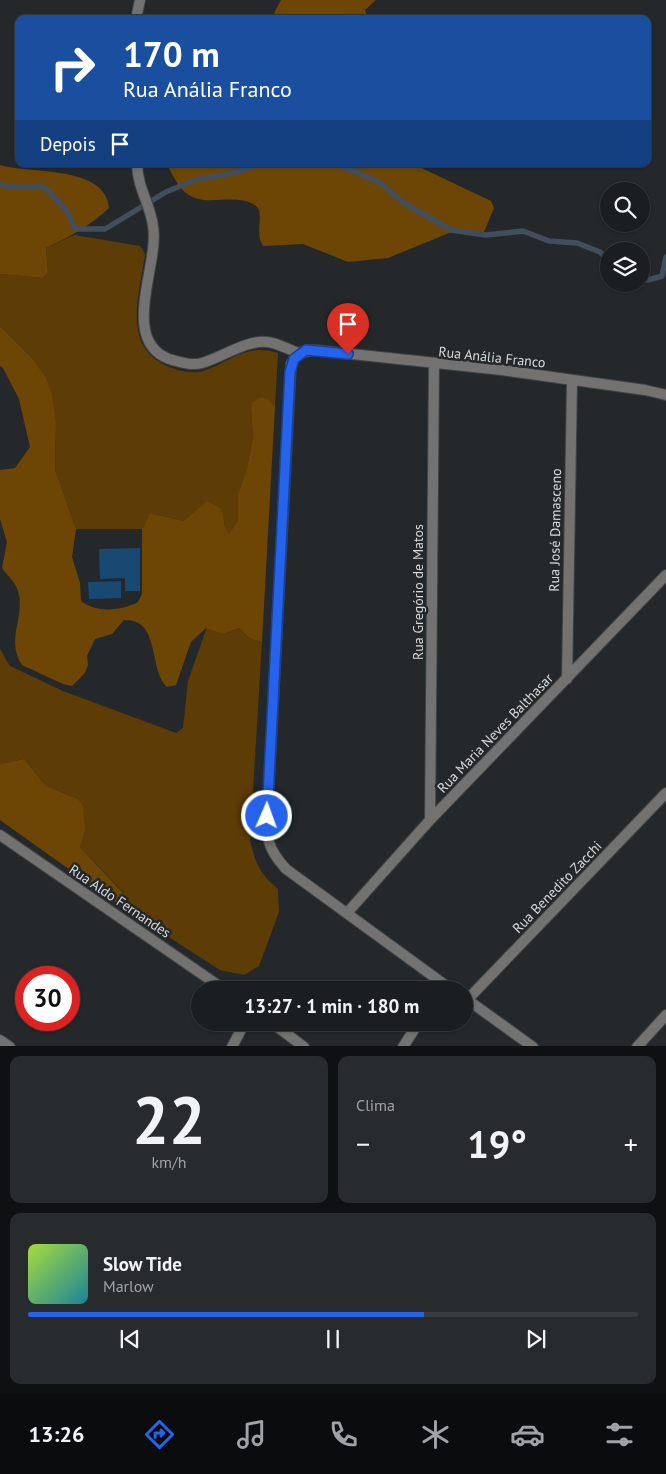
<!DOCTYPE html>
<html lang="pt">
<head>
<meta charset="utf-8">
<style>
  :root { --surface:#1b1e20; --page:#282b2d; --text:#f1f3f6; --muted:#a0a2a5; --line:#393c3e; --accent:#2563eb }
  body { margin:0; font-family:"PT Sans",sans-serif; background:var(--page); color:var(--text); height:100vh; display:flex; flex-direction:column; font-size:19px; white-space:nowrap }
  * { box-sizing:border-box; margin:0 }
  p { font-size:16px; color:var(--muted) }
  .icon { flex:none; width:28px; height:28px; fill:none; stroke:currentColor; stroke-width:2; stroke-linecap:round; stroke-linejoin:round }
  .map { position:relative; height:1046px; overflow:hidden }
  .side { display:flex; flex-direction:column; gap:10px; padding:10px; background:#0f1012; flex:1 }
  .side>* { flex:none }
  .banner { position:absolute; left:15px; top:15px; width:636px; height:152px; border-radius:10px; box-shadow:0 1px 4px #0004,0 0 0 1px var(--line); background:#1a4fa0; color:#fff; overflow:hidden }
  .buttons { position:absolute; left:600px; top:182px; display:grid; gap:10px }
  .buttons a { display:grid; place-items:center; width:50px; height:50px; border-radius:50%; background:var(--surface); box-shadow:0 1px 4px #0004,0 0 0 1px var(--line); font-size:25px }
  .speed { position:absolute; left:15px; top:966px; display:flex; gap:10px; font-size:25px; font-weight:700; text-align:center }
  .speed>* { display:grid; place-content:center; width:65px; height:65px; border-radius:50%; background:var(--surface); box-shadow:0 1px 4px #0004,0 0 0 1px var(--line); line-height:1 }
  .speed .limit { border:8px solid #d22; background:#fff; color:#111 }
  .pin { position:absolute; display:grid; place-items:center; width:42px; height:42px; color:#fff; margin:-51px -21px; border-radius:50% 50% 50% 0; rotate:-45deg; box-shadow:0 0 5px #0007 }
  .pin .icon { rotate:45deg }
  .me { position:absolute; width:55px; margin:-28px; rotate:2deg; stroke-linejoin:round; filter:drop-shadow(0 0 4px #0008) }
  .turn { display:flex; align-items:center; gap:18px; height:105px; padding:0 25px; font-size:22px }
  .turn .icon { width:65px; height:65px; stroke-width:2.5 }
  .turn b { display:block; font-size:35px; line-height:42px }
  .then { display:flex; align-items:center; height:48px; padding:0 25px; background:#0003; gap:10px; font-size:19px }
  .big { font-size:38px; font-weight:700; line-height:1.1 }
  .side .card { flex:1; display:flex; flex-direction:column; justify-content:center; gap:8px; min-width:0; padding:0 18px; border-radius:10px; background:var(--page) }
  .side .dial { align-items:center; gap:0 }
  .dial b { font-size:65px; line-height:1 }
  .song { display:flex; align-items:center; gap:15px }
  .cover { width:60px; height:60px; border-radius:8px; background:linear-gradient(135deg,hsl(80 70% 55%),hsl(190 70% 35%)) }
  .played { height:5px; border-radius:2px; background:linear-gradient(90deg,var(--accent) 65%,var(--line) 65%) }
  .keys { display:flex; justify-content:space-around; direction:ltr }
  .heat { display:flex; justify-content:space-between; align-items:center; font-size:28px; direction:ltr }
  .side .tiles { flex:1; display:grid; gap:10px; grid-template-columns:1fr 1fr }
  .card:last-child { grid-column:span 2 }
  .trip { position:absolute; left:191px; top:981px; width:282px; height:50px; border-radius:25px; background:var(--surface); box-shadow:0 1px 4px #0004,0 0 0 1px var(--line); font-weight:700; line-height:50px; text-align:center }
  .tab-bar { display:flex; height:80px; justify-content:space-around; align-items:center; background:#0b0c0d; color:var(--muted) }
  .tab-bar .icon { width:35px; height:35px }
  .tab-bar .on { color:var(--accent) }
  .tab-bar b { font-size:22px; color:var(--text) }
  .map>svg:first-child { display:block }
</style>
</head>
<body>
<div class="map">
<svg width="666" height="1047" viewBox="0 0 666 1047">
  <rect width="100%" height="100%" fill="#24282b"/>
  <path fill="#5d3c06" d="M74 235 140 246 145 254C140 294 120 347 169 367 181 371 193 375 206 370 233 360 248 343 278 353L275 406 269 400 251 410 253 436 247 468 238 494V521L229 535 225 527 222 509 184 521 150 513 142 529H76L55 469 56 422 30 356 0 326V274L43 278 48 273 46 248Z
    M207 627 223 634 239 628 249 638 262 642 250 840C256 864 259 873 278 889L279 912 259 966 244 975 220 970 122 907 124 893 80 847 85 831 78 799 46 786 24 759 0 764V649L10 666 63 691 176 733 183 728 188 681Z"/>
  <path fill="#6d4606" d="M281 0H376L365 10 368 19H271Z
    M168 164H413L491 201 494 208 484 232 449 233 388 258 348 262 303 244 263 246C254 232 265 213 256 206 232 189 198 215 178 184 174 177 170 172 168 164Z
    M0 165C29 174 106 165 109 208 90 226 69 237 46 248L48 273 43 278 0 274Z
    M0 326 30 356 46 378 52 395 56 422 55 469 76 529 72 557 80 583 81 601C96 613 122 611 138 602L142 594V529L150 513 184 521 207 501 222 509 225 527 229 534 238 521V494L247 468 253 436 251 410 253 402 261 397 269 400 275 406 262 642 249 638 239 628 223 634 206 628 191 642 176 685 167 687C148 668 161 619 124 620L112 634 95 639 87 656 88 665 85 673 72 686 63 684 22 665C5 640 26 615 18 591 16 583 7 575 2 568L7 542 0 519V470L15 468 30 447 19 399 3 368 0 366Z
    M24 759 46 786 78 799 83 806 85 831 80 847 124 894 122 907 0 820V764Z"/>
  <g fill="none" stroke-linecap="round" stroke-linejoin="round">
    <path stroke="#404e5e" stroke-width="5.5" d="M337 164 379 182 404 203 451 230 486 235 523 231 549 241 577 243 600 252 609 261
      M0 184 8 187H44L67 211 75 229H105L166 192 195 180 238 172 257 164
      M641 279 648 280 662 276 666 257"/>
  </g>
  <path fill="#174973" d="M140 548V591H125V578L100 579 99 549Z
    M121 581V598L89 599 88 582Z"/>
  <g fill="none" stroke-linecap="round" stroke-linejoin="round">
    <defs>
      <path id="lane" d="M136 19 140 0
        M137 164C138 190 150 203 153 226 160 263 119 340 169 359 180 362 191 366 202 363 220 358 249 339 267 342 278 343 289 350 299 353"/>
      <path id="street" d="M567 679 572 381
        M430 820 434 365
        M0 835 225 990
        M347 913 430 820 666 575
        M452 990 286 869C263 844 267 833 268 801L291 364 299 353 314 350 502 370 645 390 666 395
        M465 998 533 1047
        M467 1000 666 793
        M271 1022 304 1047
        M0 1040 10 1047
        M232 1047 245 1022
        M403 1047 419 1022
        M637 1047 666 1015"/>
    </defs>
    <use href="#lane" stroke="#414447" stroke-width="12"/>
    <use href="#street" stroke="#414447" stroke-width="12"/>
    <use href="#lane" stroke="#737270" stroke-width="10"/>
    <use href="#street" stroke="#737270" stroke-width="10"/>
  </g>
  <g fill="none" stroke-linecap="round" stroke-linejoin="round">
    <defs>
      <path id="route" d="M267 816 290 372 294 359 306 350 348 354"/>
    </defs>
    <use href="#route" stroke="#184099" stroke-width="12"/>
    <use href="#route" stroke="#2563eb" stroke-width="9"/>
  </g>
  <g text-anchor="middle" stroke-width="5" stroke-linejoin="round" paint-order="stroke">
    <g font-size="14" fill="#d7d9db" stroke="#24282b">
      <text transform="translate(492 357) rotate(6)" y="5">Rua Anália Franco</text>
      <text transform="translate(555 530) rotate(-89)" y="5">Rua José Damasceno</text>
      <text transform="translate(418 592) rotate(-90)" y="5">Rua Gregório de Matos</text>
      <text transform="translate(495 733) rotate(-46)" y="5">Rua Maria Neves Balthasar</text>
      <text transform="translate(557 887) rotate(-46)" y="5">Rua Benedito Zacchi</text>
      <text transform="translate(120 901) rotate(34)" y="5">Rua Aldo Fernandes</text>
    </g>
  </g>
</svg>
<div class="buttons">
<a><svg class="icon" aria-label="search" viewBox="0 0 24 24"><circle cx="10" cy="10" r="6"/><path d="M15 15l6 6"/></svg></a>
<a><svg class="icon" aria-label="layers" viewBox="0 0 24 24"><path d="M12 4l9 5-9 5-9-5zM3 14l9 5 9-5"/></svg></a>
</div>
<div class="speed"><div class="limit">30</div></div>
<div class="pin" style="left:348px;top:354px;background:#d93025"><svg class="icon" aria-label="arrive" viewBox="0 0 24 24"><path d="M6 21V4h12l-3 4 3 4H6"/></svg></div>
<svg class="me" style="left:267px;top:816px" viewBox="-20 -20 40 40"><circle r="17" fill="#2563eb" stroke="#fff" stroke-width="3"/><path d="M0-11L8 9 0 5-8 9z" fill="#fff"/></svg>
<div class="trip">13:27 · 1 min · 180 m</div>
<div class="banner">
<div class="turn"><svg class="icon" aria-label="right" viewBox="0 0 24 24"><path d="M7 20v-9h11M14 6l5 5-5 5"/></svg><div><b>170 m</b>Rua Anália Franco</div></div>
<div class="then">Depois<svg class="icon" aria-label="arrive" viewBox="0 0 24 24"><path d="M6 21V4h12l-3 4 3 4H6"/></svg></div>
</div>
</div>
<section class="side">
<div class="tiles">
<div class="card dial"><b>22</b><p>km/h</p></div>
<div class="card"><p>Clima</p>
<div class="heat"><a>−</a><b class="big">19°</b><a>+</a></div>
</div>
<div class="card">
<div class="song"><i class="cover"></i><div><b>Slow Tide</b><p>Marlow</p></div></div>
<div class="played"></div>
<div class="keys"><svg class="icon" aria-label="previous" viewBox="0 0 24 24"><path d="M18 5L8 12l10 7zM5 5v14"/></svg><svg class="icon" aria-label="pause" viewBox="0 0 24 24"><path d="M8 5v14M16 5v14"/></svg><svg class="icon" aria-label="next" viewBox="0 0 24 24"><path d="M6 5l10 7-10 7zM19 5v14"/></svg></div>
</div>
</div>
</section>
<nav class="tab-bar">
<b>13:26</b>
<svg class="icon on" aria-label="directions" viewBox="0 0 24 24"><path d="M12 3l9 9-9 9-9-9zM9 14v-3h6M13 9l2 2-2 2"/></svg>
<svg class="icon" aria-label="music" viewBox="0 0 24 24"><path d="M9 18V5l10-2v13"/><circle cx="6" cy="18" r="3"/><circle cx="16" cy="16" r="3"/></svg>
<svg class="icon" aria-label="phone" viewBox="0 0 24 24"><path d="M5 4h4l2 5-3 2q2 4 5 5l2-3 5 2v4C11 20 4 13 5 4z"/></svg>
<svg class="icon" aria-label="climate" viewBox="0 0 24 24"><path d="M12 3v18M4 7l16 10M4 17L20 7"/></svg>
<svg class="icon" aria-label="car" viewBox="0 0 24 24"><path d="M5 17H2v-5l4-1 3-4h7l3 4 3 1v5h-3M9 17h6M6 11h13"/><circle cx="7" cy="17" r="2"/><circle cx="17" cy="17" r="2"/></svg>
<svg class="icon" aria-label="filters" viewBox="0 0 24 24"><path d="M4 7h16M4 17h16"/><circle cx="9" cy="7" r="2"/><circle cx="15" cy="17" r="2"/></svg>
</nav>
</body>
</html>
